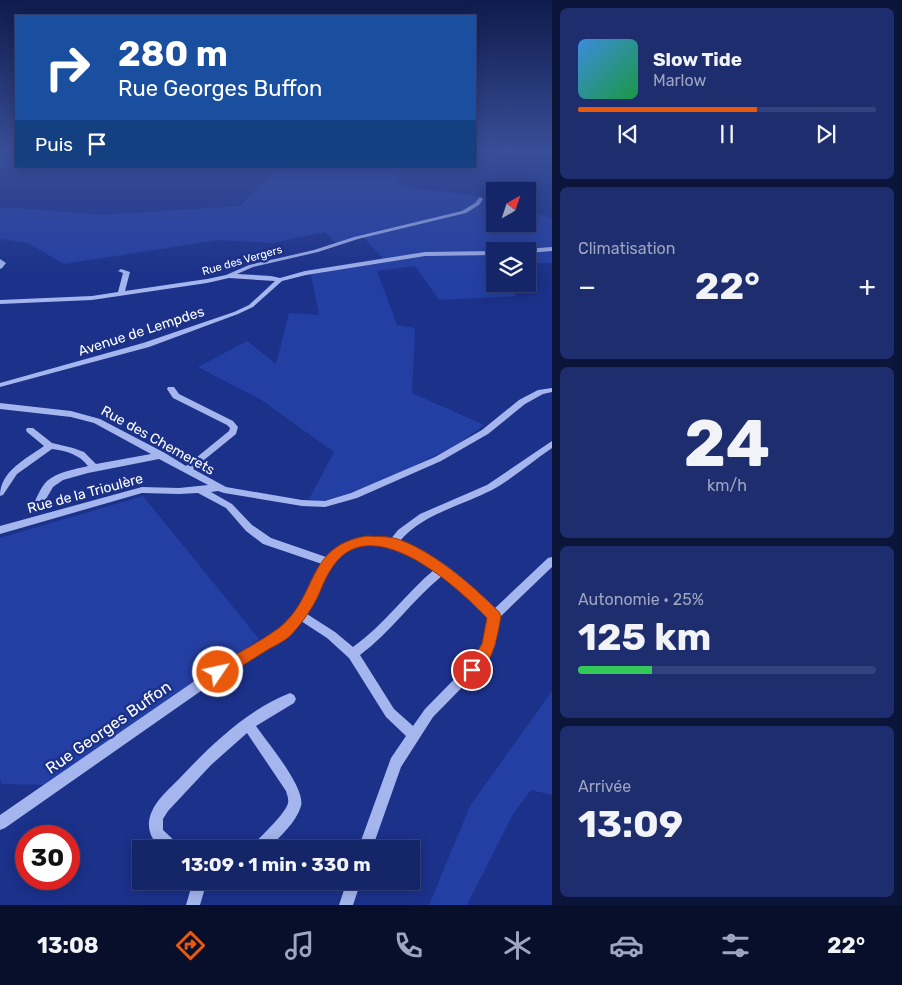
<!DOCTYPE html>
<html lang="fr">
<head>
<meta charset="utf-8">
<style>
  :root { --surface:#142568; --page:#1d2d6e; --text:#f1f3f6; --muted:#9da5c0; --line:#33427c; --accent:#ea580c }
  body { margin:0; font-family:Rubik,sans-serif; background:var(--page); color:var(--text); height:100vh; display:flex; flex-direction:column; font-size:19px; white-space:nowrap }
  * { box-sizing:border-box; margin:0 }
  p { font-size:16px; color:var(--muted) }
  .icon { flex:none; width:28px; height:28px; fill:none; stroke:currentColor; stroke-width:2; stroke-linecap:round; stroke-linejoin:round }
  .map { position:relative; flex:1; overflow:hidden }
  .sheet { display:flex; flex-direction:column; gap:8px; padding:8px; background:#0b1439; width:350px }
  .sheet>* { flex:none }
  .hud { position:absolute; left:15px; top:15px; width:461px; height:152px; border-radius:0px; box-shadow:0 2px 12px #0003,0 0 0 1px var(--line); background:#1a4fa0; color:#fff; overflow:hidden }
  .needle { width:32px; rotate:39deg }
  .tools { position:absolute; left:486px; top:182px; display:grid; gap:10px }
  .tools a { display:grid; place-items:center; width:50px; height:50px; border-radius:0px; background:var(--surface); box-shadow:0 2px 12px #0003,0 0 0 1px var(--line); font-size:25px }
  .speed { position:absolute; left:15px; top:825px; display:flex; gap:10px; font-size:25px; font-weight:700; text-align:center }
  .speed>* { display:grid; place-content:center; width:65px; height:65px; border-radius:50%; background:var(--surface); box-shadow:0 2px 12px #0003,0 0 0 1px var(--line); line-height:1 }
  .speed .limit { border:8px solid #d22; background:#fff; color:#111 }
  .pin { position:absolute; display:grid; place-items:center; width:42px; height:42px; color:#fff; margin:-21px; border:2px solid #fff; border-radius:50%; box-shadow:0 1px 5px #0007 }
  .me { position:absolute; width:55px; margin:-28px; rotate:56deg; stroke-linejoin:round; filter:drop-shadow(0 0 4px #0008) }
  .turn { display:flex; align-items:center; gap:18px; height:105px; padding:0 20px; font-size:22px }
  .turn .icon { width:65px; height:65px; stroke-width:2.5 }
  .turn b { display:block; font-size:35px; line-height:42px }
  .then { display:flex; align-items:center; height:48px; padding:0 20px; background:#0003; gap:10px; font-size:19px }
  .big { font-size:38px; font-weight:700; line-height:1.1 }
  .sheet .card { flex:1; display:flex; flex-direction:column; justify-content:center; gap:8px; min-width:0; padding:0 18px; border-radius:8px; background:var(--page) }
  .sheet .dial { align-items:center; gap:0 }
  .dial b { font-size:65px; line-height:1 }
  .song { display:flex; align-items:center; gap:15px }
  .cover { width:60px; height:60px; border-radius:8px; background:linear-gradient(135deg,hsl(210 70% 55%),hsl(140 70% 35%)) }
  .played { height:5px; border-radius:2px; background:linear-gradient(90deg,var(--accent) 60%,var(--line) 60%) }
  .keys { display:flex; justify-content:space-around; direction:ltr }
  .heat { display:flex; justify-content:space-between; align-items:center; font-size:28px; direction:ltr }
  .charge { height:8px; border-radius:4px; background:linear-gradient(90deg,#34c759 25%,var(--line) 0) }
  .trip { position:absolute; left:132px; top:840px; width:288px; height:50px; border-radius:0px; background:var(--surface); box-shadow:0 2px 12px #0003,0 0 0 1px var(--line); font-weight:700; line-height:50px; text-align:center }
  .dock { display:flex; height:80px; justify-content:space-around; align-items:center; background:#080f2a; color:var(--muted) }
  .dock .icon { width:35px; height:35px }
  .dock .current { color:var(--accent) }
  .dock b { font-size:22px; color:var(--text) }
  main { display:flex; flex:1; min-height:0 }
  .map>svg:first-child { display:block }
</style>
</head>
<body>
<main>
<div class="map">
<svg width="552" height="905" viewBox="0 0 552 905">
  <rect width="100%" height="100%" fill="#1b318a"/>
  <path fill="#243fa3" d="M0 152H16V166H65L47 171 0 168Z
    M274 166H401L395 186 478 196 495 202V224H528V211L552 218V263H528V251H495V284H510L516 296 439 300 415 266 377 271 397 325 415 328 412 393 484 425 455 446 387 479 325 502 309 499 334 452 260 399 198 367 247 341 276 364 289 313 319 315 310 270 383 258 363 237 337 245 325 232 273 243 219 240 64 264 28 243 0 239V208H15L101 215 240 206 270 177Z
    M143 496 259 639 47 785 2 784 0 780V538Z
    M552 691V795L531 790 513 814 467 905H429L470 806Z"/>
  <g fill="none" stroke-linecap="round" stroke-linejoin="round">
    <path fill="#a5b5ed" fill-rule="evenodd" d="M480 197 483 199 479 205 466 213 358 239 318 252 253 267 237 274 271 276 280 278 305 271 425 252 495 251V255L425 256 306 275 282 281 253 307 238 314 149 347 0 387V383L143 343 234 312 249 305 275 281 229 278 207 283 92 300 0 304V300L92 296 118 292 123 273 118 271 121 269 130 272 125 291 207 279 226 275 249 265 314 250 354 237 462 211 475 203Z
      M552 247V251L528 253V251H523L526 249Z
      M0 259 6 263 2 268 0 269Z
      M168 387H174L179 394 233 421 238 427 236 434 193 469 226 487 302 500 325 501 351 493 435 457 482 430 519 400 538 390 552 388V392L543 394 525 404 488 434 441 461 357 498 325 507 302 506 224 493 218 491 211 492 232 504 252 525 271 538 326 557C341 538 367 534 390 540L398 530 420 514 487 485 552 441V448C533 461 512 479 492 490 461 506 422 514 399 542 437 553 468 581 494 609L548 558 552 557V567L499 618 495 646 485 664 433 717 401 767 372 849H358L391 758 406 736 386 717 349 658 327 638 301 621 282 640 228 672 5 828 0 830V815L212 669C224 662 236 654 249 647 266 637 283 629 295 612 307 597 313 580 322 564L263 544 246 531 226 508 198 493 179 494 142 493 0 534V526L142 487 179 488 208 485 159 459 88 473 63 480 53 487 39 511H33L31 509C36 500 40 488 47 481 57 472 76 469 88 466 79 454 66 451 52 449L17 474 3 495 0 496C0 471 26 459 44 446L27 432 26 430 27 428H33L52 443 73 448 84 452 96 464 151 454 94 423 71 417 0 409V403L71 411 100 419 165 453 186 466 229 431 230 428 227 425 173 398 167 389ZM369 545C394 547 415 555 435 569 406 593 384 625 353 647L335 632 307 614C320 593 326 560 350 549 356 546 363 546 369 545ZM443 575 472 600 488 617 484 645 477 656 425 709 413 726 394 709 360 655C391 632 413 599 443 575Z
      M290 693 294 695 296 699 294 703 256 726C267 742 306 788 301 806 296 823 280 836 268 849H252L254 844C262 835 286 813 288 803 289 799 287 795 286 791L247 733 211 765 168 811 163 819V830L178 844 180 849H161C154 842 148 833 149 822 151 804 167 791 179 779 210 746 247 710 290 693Z
      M193 881H207L200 905H186Z
      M347 881H361L353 905H339Z"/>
  </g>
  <linearGradient id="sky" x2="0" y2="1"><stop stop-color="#0f1b4c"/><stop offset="0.54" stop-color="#394e98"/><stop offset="1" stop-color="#394e98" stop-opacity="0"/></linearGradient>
  <rect width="552" height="279" fill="url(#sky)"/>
  <path fill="#ea580c" stroke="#983908" d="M367 536C376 537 386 536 394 538 428 547 475 587 499 612L501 616C498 634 492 670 472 677L467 675 465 670 482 644 487 618C458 587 377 514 337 561 328 572 324 582 319 594 312 609 302 623 291 635 285 641 276 645 269 649 254 658 239 668 224 677L218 679 213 677 211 672 213 668C234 655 259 643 279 628 319 596 305 546 367 536Z"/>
  <g text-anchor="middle" stroke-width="5" stroke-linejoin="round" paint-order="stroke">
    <g font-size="11" fill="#fff" stroke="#1b318a">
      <text transform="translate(242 260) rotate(-16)" y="4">Rue des Vergers</text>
    </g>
    <g font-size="14" fill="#fff" stroke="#1b318a">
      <text transform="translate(141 331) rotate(-18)" y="5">Avenue de Lempdes</text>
      <text transform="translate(158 440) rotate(29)" y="5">Rue des Chemerets</text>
      <text transform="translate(85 493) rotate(-15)" y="5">Rue de la Trioulère</text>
    </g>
    <g font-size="16" fill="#fff" stroke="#1b318a">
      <text transform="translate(108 727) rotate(-35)" y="6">Rue Georges Buffon</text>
    </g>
  </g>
</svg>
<div class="tools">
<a><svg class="needle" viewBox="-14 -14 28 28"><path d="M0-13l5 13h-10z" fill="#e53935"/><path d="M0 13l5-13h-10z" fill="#9da5c0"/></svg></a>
<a><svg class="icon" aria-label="layers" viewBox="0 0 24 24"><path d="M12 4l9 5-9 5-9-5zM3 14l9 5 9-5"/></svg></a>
</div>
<div class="speed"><div class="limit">30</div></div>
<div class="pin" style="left:472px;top:670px;background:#d93025"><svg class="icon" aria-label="arrive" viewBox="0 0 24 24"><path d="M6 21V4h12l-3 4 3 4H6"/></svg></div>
<svg class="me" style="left:218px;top:672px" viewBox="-20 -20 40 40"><circle r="17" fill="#ea580c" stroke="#fff" stroke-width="3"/><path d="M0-11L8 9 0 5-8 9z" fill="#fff"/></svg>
<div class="trip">13:09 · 1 min · 330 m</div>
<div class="hud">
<div class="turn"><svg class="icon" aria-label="right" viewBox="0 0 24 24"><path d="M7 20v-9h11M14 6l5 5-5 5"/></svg><div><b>280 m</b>Rue Georges Buffon</div></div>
<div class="then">Puis<svg class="icon" aria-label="arrive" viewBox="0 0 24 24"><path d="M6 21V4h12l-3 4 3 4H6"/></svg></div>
</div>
</div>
<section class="sheet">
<div class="card">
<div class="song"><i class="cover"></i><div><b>Slow Tide</b><p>Marlow</p></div></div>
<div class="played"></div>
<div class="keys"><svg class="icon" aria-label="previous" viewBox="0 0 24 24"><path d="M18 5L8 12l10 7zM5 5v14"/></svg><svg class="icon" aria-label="pause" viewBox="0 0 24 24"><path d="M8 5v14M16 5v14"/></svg><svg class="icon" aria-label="next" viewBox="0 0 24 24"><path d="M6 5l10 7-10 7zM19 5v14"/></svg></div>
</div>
<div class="card"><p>Climatisation</p>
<div class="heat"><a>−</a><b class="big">22°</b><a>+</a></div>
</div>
<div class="card dial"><b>24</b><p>km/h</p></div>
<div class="card"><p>Autonomie · 25%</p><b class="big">125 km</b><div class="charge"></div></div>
<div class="card"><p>Arrivée</p><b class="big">13:09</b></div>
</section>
</main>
<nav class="dock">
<b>13:08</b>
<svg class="icon current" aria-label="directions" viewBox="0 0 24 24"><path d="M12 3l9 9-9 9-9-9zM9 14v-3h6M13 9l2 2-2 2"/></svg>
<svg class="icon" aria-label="music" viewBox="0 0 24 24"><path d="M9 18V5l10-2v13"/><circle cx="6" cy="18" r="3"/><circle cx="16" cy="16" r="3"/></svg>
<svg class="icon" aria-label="phone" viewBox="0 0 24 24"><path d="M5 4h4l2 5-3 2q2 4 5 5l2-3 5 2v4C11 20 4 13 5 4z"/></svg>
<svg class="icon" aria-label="climate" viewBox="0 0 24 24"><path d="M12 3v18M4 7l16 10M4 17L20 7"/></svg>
<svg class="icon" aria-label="car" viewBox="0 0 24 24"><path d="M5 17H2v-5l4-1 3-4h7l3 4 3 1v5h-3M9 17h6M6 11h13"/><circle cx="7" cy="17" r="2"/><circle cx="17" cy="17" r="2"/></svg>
<svg class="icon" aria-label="filters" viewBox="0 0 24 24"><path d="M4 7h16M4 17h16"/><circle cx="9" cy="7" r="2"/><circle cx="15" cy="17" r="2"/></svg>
<b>22°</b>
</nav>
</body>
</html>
